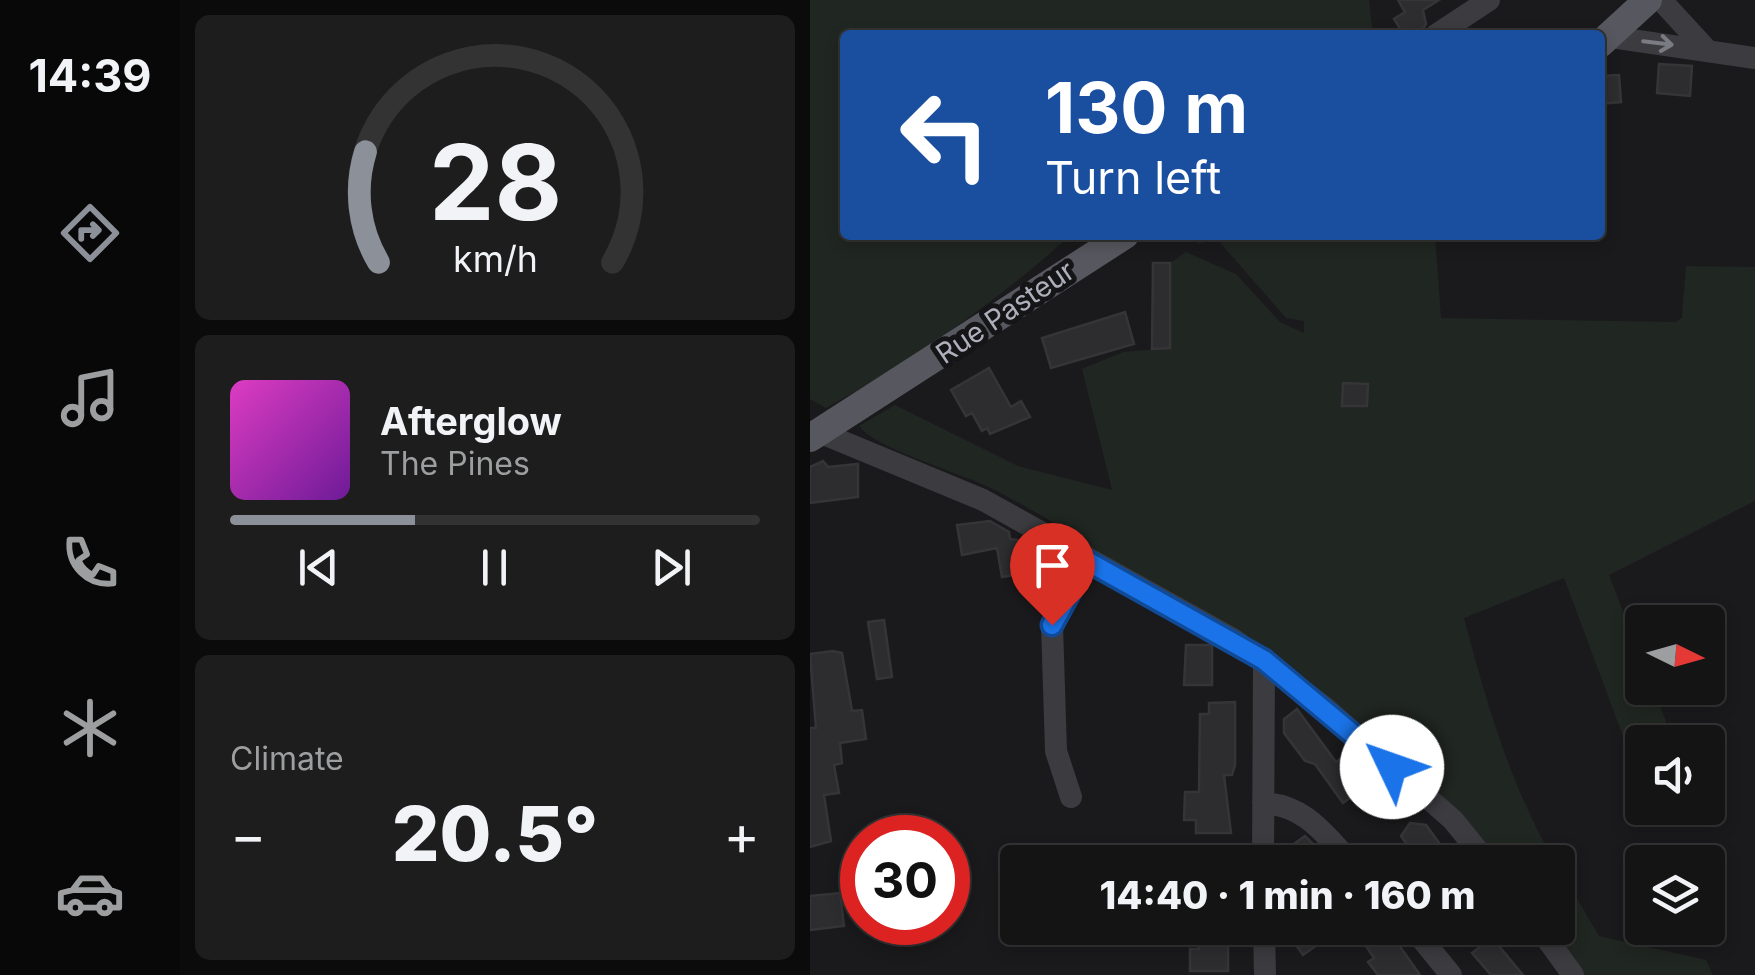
<!DOCTYPE html>
<html lang="en">
<head>
<meta charset="utf-8">
<style>
  :root { --surface:#141415; --page:#1d1d1e; --text:#f1f3f6; --muted:#9d9ea0; --line:#333334; --accent:#8c9099 }
  body { margin:0; font-family:Inter,sans-serif; background:var(--page); color:var(--text); height:100vh; display:flex; flex-direction:column; font-size:38px; white-space:nowrap }
  * { box-sizing:border-box; margin:0 }
  p { font-size:32px; color:var(--muted) }
  .icon { flex:none; width:55px; height:55px; fill:none; stroke:currentColor; stroke-width:2; stroke-linecap:round; stroke-linejoin:round }
  .map { position:relative; flex:1; overflow:hidden }
  .drawer { display:flex; flex-direction:column; gap:15px; padding:15px; background:#0b0b0c; width:630px }
  .drawer>* { flex:none }
  .top-card { position:absolute; left:30px; top:30px; width:765px; height:210px; border-radius:10px; box-shadow:0 5px 15px #0003,0 0 0 2px var(--line); background:#1a4fa0; color:#fff; overflow:hidden }
  .needle { width:65px; rotate:95deg }
  .tools { position:absolute; left:815px; top:605px; display:grid; gap:20px }
  .tools a { display:grid; place-items:center; width:100px; height:100px; border-radius:10px; background:var(--surface); box-shadow:0 5px 15px #0003,0 0 0 2px var(--line); font-size:50px }
  .speed { position:absolute; left:30px; top:815px; display:flex; gap:20px; font-size:50px; font-weight:700; text-align:center }
  .speed>* { display:grid; place-content:center; width:130px; height:130px; border-radius:50%; background:var(--surface); box-shadow:0 5px 15px #0003,0 0 0 2px var(--line); line-height:1 }
  .speed .limit { border:15px solid #d22; background:#fff; color:#111 }
  .pin { position:absolute; display:grid; place-items:center; width:85px; height:85px; color:#fff; margin:-102px -42px; border-radius:50% 50% 50% 0; rotate:-45deg; box-shadow:0 0 10px #0007 }
  .pin .icon { rotate:45deg }
  .me { position:absolute; width:110px; margin:-55px; rotate:312deg; stroke-linejoin:round; filter:drop-shadow(0 0 8px #0008) }
  .turn { display:flex; align-items:center; gap:35px; height:210px; padding:0 40px; font-size:45px }
  .turn .icon { width:130px; height:130px; stroke-width:2.5 }
  .turn b { display:block; font-size:70px; line-height:85px }
  .big { font-size:75px; font-weight:800; line-height:1.1 }
  .drawer .widget { flex:1; display:flex; flex-direction:column; justify-content:center; gap:15px; min-width:0; padding:0 35px; border-radius:15px; background:var(--page) }
  .drawer .dial { align-items:center; gap:0 }
  .dial svg { height:260px; overflow:visible; fill:none; stroke:var(--line); stroke-width:7; stroke-linecap:round; text-anchor:middle }
  .dial text { fill:var(--text); stroke:none }
  .song { display:flex; align-items:center; gap:30px }
  .cover { width:120px; height:120px; border-radius:15px; background:linear-gradient(135deg,hsl(310 70% 55%),hsl(280 70% 35%)) }
  .played { height:10px; border-radius:5px; background:linear-gradient(90deg,var(--accent) 35%,var(--line) 35%) }
  .keys { display:flex; justify-content:space-around; direction:ltr }
  .heat { display:flex; justify-content:space-between; align-items:center; font-size:55px; direction:ltr }
  .trip { position:absolute; left:190px; top:845px; width:575px; height:100px; border-radius:10px; background:var(--surface); box-shadow:0 5px 15px #0003,0 0 0 2px var(--line); font-weight:800; line-height:100px; text-align:center }
  main { display:flex; flex:1; min-height:0 }
  .tab-bar { display:flex; flex-direction:column; width:180px; justify-content:space-around; align-items:center; background:#080808; color:var(--muted) }
  .tab-bar .icon { width:70px; height:70px }
  .tab-bar .current { color:var(--accent) }
  .tab-bar b { font-size:45px; color:var(--text) }
  .map>svg:first-child { display:block }
</style>
</head>
<body>
<main>
<nav class="tab-bar">
<b>14:39</b>
<svg class="icon current" aria-label="directions" viewBox="0 0 24 24"><path d="M12 3l9 9-9 9-9-9zM9 14v-3h6M13 9l2 2-2 2"/></svg>
<svg class="icon" aria-label="music" viewBox="0 0 24 24"><path d="M9 18V5l10-2v13"/><circle cx="6" cy="18" r="3"/><circle cx="16" cy="16" r="3"/></svg>
<svg class="icon" aria-label="phone" viewBox="0 0 24 24"><path d="M5 4h4l2 5-3 2q2 4 5 5l2-3 5 2v4C11 20 4 13 5 4z"/></svg>
<svg class="icon" aria-label="climate" viewBox="0 0 24 24"><path d="M12 3v18M4 7l16 10M4 17L20 7"/></svg>
<svg class="icon" aria-label="car" viewBox="0 0 24 24"><path d="M5 17H2v-5l4-1 3-4h7l3 4 3 1v5h-3M9 17h6M6 11h13"/><circle cx="7" cy="17" r="2"/><circle cx="17" cy="17" r="2"/></svg>
</nav>
<section class="drawer">
<div class="widget dial"><svg viewBox="0 0 100 80">
<path d="M14 69A42 42 0 1 1 86 69"/>
<path d="M14 69A42 42 0 0 1 10 35" stroke="#8c9099"/>
<text x="50" y="56" font-size="32" font-weight="700">28</text>
<text x="50" y="72" font-size="11">km/h</text>
</svg></div>
<div class="widget">
<div class="song"><i class="cover"></i><div><b>Afterglow</b><p>The Pines</p></div></div>
<div class="played"></div>
<div class="keys"><svg class="icon" aria-label="previous" viewBox="0 0 24 24"><path d="M18 5L8 12l10 7zM5 5v14"/></svg><svg class="icon" aria-label="pause" viewBox="0 0 24 24"><path d="M8 5v14M16 5v14"/></svg><svg class="icon" aria-label="next" viewBox="0 0 24 24"><path d="M6 5l10 7-10 7zM19 5v14"/></svg></div>
</div>
<div class="widget"><p>Climate</p>
<div class="heat"><a>−</a><b class="big">20.5°</b><a>+</a></div>
</div>
</section>
<div class="map">
<svg width="945" height="975" viewBox="0 0 945 975">
  <rect width="100%" height="100%" fill="#1a1a1c"/>
  <path fill="#202622" d="M0 0H559L563 35H35V235H261C185 303 105 359 16 408L0 399Z
    M385 235H625L631 318 865 322 872 318 876 266 945 267V501L799 575 832 661V688H843L864 742H832V787L754 578 654 618C677 704 700 785 745 862H677L513 706 279 562 276 541C246 524 217 507 187 491 153 473 67 450 49 426L85 405 208 466 302 490 272 369 313 352 360 348V263L376 252 426 274 470 322 494 333V321L476 318 406 238 389 244Z
    M748 866 789 936 896 960 903 975H763L729 928H748Z"/>
  <path fill="#2d2d30" stroke="#353437" stroke-width="2.5" d="M588 0H629L613 10 616 24 609 35H594L584 19 595 12Z
    M849 64 882 66 880 96 847 93Z
    M809 75 811 102 790 104V76Z
    M343 263H360V348L342 349Z
    M315 312 324 344 241 368 232 338Z
    M179 368 201 407 211 401 220 417 180 434 177 428 172 431 162 413 156 416 141 390Z
    M533 383 558 384 557 406H532Z
    M13 461 18 467 48 464V497L0 503V467Z
    M180 521 199 532 200 539 215 541 221 572 192 577 187 548 152 555 147 525Z
    M74 620 82 677 67 679 58 622Z
    M376 645H402V685H374Z
    M23 651 32 653 42 711 52 710 56 739 30 743 32 763 24 765 29 793 14 795 21 841 0 847V728H6L0 654Z
    M425 702V765L422 775H414L421 833H386V820H374L375 792H389L390 714H399V703Z
    M487 709 526 762 539 752 561 782 533 803 505 764 495 761 474 733V719Z
    M600 823 616 825 643 862H609L591 836Z
    M495 836 511 852 519 862H487L477 849Z
    M30 893 34 926 0 930V896Z
    M474 928H531L493 955Z
    M564 928H577L610 975H568L558 962 564 958 550 937Z
    M656 928H674L713 975H681L662 953 670 947Z
    M418 938V971H380V949H389V939Z"/>
  <g fill="none" stroke-linecap="round" stroke-linejoin="round">
    <path stroke="#3b3b40" stroke-width="22" d="M851 0 895 48
      M626 35 679 0
      M801 37 945 58
      M9 432 173 500 423 639 513 706 643 820 677 862
      M261 797 246 751 242 625 277 561
      M453 803C495 805 514 834 541 862
      M453 862 454 660
      M454 928 455 975
      M603 928 641 975
      M729 928 763 975"/>
    <path stroke="#57585f" stroke-width="28" d="M790 44 838 0
      M0 438 315 235"/>
  </g>
  <defs><path id="oneway-shaft" d="M-6 0H5M1.5-3L5.5 0L1.5 3" fill="none" stroke-width="1.6" stroke-linecap="round" stroke-linejoin="round" transform="scale(2.5)"/></defs>
  <use stroke="#7a7b83" href="#oneway-shaft" transform="translate(848 43) rotate(7)"/>
  <g fill="none" stroke-linecap="round" stroke-linejoin="round">
    <defs>
      <path id="route" d="M242 625 277 561 454 660 582 767"/>
    </defs>
    <use href="#route" stroke="#114b97" stroke-width="25"/>
    <use href="#route" stroke="#1a73e8" stroke-width="18"/>
  </g>
  <g text-anchor="middle" stroke-width="10" stroke-linejoin="round" paint-order="stroke">
    <g font-size="28" fill="#aeafba" stroke="#151517">
      <text transform="translate(195 312) rotate(-34)" y="10">Rue Pasteur</text>
    </g>
  </g>
</svg>
<div class="tools">
<a><svg class="needle" viewBox="-14 -14 28 28"><path d="M0-13l5 13h-10z" fill="#e53935"/><path d="M0 13l5-13h-10z" fill="#9d9ea0"/></svg></a>
<a><svg class="icon" aria-label="sound" viewBox="0 0 24 24"><path d="M4 9h4l5-4v14l-5-4H4zM17 9q2 3 0 6"/></svg></a>
<a><svg class="icon" aria-label="layers" viewBox="0 0 24 24"><path d="M12 4l9 5-9 5-9-5zM3 14l9 5 9-5"/></svg></a>
</div>
<div class="speed"><div class="limit">30</div></div>
<div class="pin" style="left:242px;top:625px;background:#d93025"><svg class="icon" aria-label="arrive" viewBox="0 0 24 24"><path d="M6 21V4h12l-3 4 3 4H6"/></svg></div>
<svg class="me" style="left:582px;top:767px" viewBox="-20 -20 40 40"><circle r="19" fill="#fff"/><path d="M0-13L10 11 0 6-10 11z" fill="#1a73e8"/></svg>
<div class="trip">14:40 · 1 min · 160 m</div>
<div class="top-card">
<div class="turn"><svg class="icon" aria-label="left" viewBox="0 0 24 24"><path d="M17 20v-9H6M10 6l-5 5 5 5"/></svg><div><b>130 m</b>Turn left</div></div>
</div>
</div>
</main>
</body>
</html>
